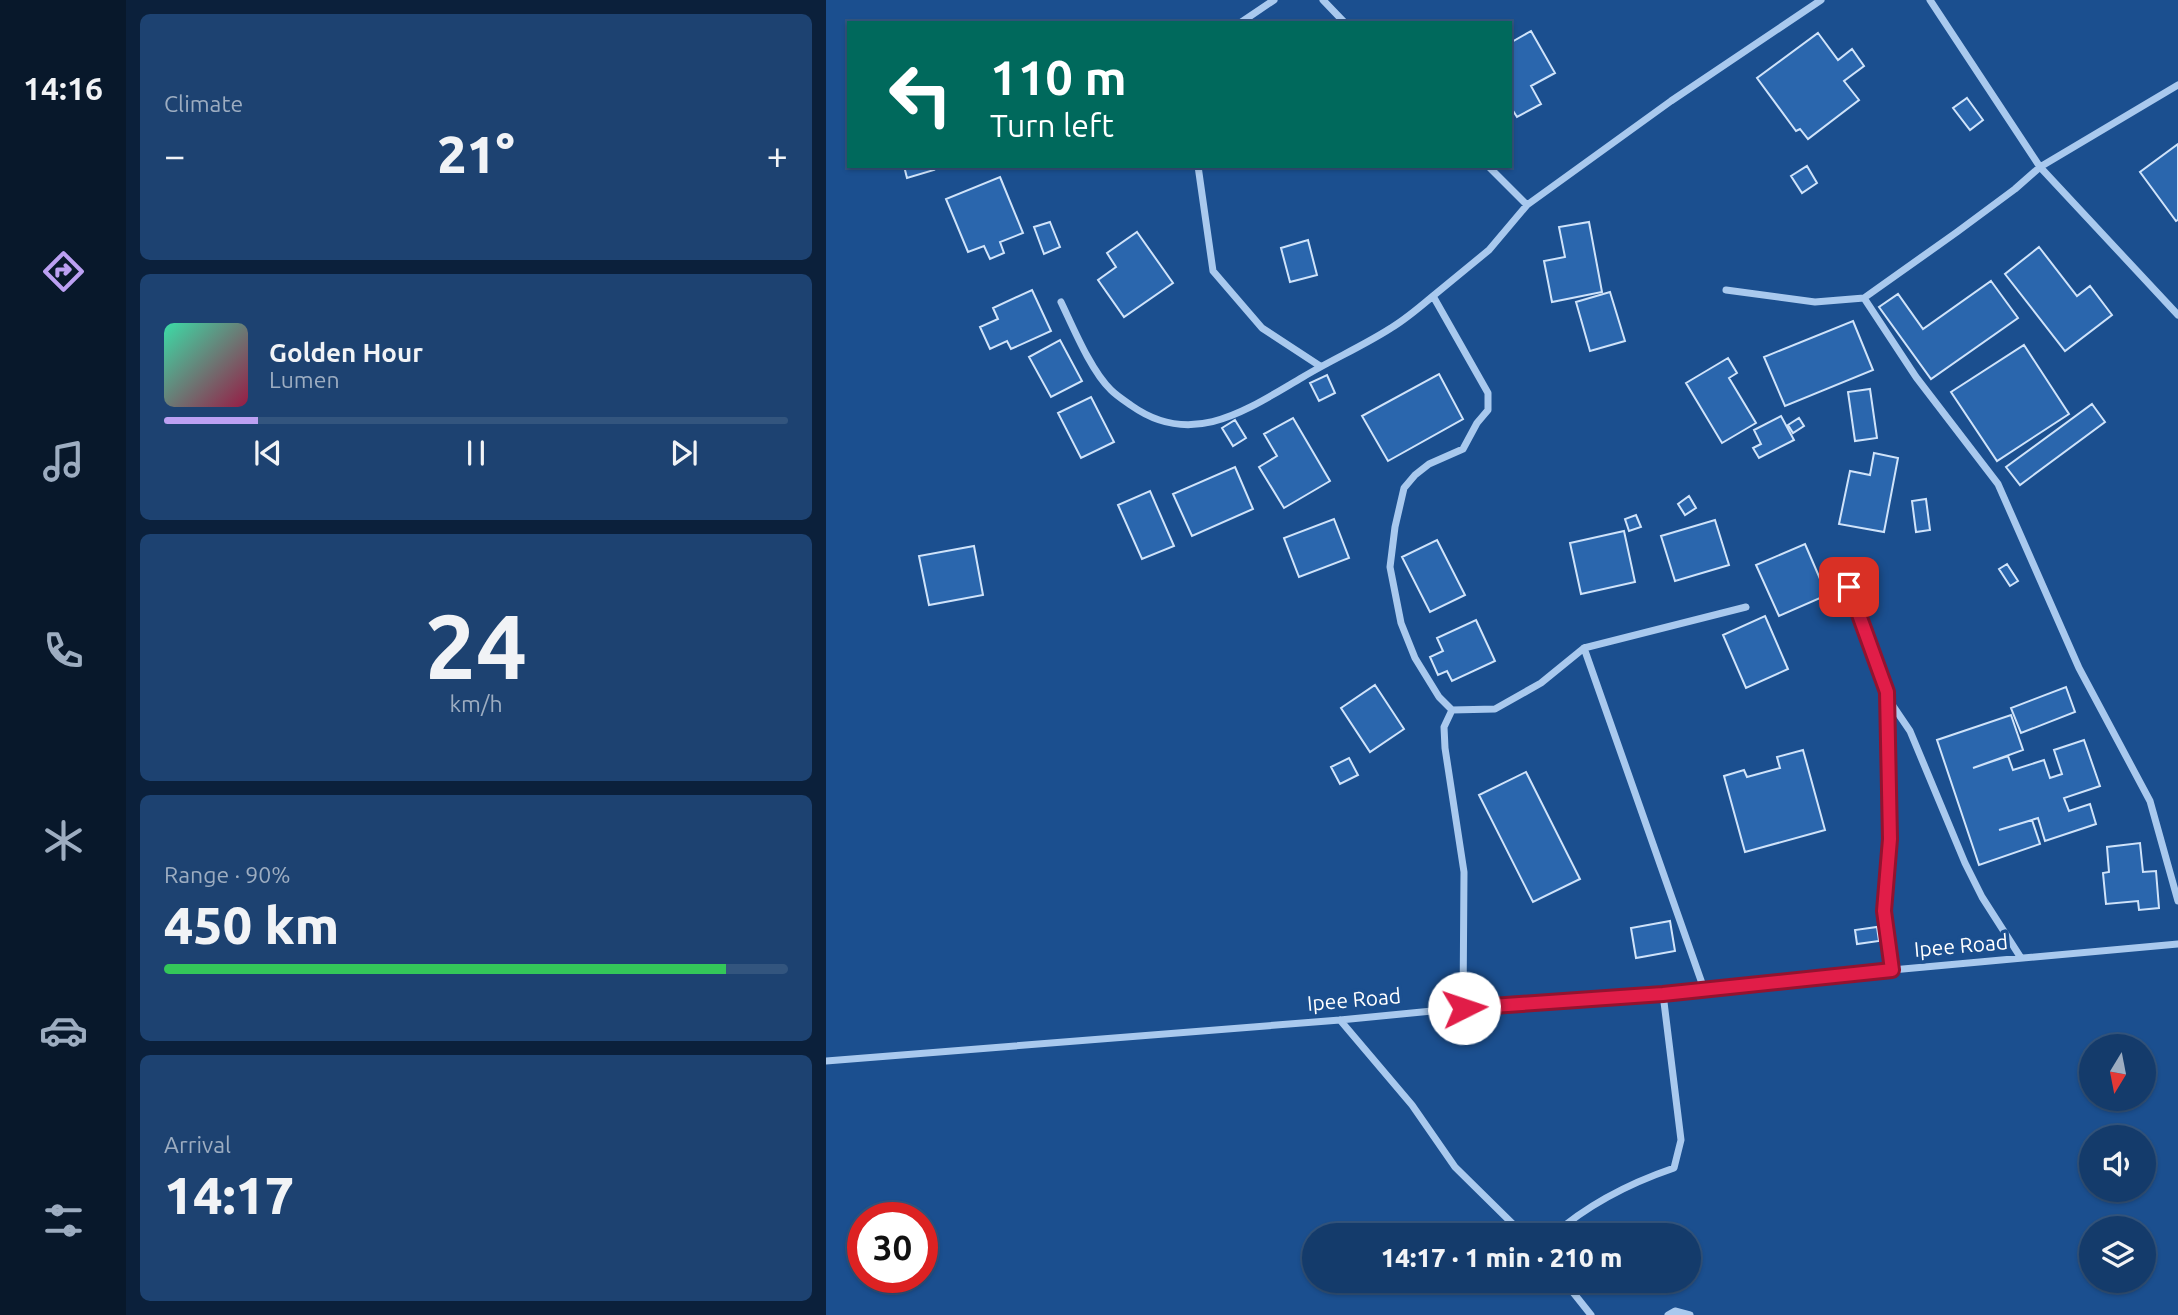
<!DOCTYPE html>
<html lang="en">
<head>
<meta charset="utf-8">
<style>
  :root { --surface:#143b6b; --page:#1d4271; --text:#f1f3f6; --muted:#9dadc1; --line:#33557e; --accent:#bca0f2 }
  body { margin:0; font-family:Ubuntu,sans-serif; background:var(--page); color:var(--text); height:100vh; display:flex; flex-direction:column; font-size:26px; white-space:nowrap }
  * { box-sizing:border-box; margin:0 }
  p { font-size:23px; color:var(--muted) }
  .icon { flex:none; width:38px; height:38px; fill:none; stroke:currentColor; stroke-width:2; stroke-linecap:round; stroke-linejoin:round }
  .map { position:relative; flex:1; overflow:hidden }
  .sheet { display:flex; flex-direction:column; gap:14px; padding:14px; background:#0b203b; width:700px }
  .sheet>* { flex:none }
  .top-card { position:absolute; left:21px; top:21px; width:665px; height:147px; border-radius:0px; box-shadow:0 2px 5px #0004,0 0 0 2px var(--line); background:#00695c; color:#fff; overflow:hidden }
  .needle { width:46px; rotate:190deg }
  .buttons { position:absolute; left:1253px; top:1034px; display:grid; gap:14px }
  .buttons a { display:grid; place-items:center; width:77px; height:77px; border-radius:50%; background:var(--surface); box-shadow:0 2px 5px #0004,0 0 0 2px var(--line); font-size:35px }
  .speed { position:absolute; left:21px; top:1202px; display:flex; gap:14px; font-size:35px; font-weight:700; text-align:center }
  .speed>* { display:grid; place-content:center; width:91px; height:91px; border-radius:50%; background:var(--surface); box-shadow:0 2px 5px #0004,0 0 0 2px var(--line); line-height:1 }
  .speed .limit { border:10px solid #d22; background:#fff; color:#111 }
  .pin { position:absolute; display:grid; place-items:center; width:60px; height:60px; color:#fff; margin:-30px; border-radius:14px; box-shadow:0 4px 10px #0006 }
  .me { position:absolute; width:77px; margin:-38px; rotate:86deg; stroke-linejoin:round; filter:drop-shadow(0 0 5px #0008) }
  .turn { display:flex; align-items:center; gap:24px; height:147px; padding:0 28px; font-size:32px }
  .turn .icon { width:91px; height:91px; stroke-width:2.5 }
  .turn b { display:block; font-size:49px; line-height:60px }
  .big { font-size:52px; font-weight:800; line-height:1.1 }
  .sheet .widget { flex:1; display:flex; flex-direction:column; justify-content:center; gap:10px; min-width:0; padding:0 24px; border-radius:10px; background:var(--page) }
  .sheet .dial { align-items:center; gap:0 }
  .dial b { font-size:91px; line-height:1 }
  .song { display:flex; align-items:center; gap:21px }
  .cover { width:84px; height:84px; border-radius:10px; background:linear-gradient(135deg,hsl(160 70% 55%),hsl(340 70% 35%)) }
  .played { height:7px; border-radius:4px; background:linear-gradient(90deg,var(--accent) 15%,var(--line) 15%) }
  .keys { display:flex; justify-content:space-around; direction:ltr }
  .heat { display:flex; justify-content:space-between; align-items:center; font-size:38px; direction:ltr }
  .charge { height:10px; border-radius:5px; background:linear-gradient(90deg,#34c759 90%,var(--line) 0) }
  .trip { position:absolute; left:476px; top:1223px; width:399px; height:70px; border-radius:35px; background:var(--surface); box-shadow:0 2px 5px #0004,0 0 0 2px var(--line); font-weight:800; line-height:70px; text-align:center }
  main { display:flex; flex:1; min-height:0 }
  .tab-bar { display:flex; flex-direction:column; width:126px; justify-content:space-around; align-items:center; background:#08182b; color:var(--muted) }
  .tab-bar .icon { width:49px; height:49px }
  .tab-bar .on { color:var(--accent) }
  .tab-bar b { font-size:32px; color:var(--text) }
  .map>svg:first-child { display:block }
</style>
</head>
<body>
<main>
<nav class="tab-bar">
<b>14:16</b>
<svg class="icon on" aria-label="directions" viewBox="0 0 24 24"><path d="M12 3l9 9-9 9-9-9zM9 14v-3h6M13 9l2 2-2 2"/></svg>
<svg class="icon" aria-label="music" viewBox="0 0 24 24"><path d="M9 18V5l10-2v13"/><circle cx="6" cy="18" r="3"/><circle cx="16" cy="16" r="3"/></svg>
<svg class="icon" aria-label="phone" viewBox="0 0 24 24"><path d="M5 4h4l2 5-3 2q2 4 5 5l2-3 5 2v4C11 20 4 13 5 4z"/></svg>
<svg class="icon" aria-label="climate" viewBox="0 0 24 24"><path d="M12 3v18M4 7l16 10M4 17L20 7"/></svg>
<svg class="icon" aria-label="car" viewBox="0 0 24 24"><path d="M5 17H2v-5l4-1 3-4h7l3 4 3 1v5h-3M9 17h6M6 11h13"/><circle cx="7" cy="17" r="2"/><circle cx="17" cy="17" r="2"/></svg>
<svg class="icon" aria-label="filters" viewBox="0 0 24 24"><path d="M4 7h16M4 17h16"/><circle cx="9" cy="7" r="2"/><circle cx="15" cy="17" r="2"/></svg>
</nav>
<section class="sheet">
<div class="widget"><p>Climate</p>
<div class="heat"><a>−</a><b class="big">21°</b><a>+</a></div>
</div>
<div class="widget">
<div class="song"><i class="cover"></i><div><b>Golden Hour</b><p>Lumen</p></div></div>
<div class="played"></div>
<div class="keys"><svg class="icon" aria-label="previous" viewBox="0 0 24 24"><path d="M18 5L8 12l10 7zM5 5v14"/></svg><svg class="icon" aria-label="pause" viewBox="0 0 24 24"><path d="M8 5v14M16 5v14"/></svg><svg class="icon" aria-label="next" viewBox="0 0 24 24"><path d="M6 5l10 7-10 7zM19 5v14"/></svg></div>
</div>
<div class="widget dial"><b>24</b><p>km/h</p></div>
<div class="widget"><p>Range · 90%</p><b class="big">450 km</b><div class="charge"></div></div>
<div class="widget"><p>Arrival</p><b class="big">14:17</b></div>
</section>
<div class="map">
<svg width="1352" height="1315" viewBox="0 0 1352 1315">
  <rect width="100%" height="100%" fill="#1b4f8f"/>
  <path fill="#2a66ad" stroke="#cfe3fa" stroke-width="2" d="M705 31 729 73 705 86 715 104 691 117 684 106V43Z
    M992 33 1012 60 1026 49 1038 66 1018 81 1033 100 982 139 974 129 970 131 931 78Z
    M1141 98 1157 120 1144 130 1127 108Z
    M1352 144V220L1350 221 1314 172Z
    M78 166H106L108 170 81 178Z
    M981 166 991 183 976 193 965 176Z
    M174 177 197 233 174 242 178 253 164 259 158 246 142 252 120 199Z
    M224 222 234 247 218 254 208 227Z
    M763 222 776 292 726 302 718 261 739 257 733 227Z
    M311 232 347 283 298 317 272 280 290 267 281 253Z
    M482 240 491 275 464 282 455 248Z
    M1213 247 1251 296 1264 286 1286 315 1239 351 1179 274Z
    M1165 281 1192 318 1105 379 1053 307 1072 294 1097 329Z
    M206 290 225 331 185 349 181 341 164 349 154 327 172 319 167 308Z
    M784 292 799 341 764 351 750 302Z
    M1027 321 1047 370 959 406 938 357Z
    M234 340 256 381 225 397 203 357Z
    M1198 345 1243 414 1171 461 1125 392Z
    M902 358 911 373 903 378 930 423 896 443 860 383Z
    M613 374 637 419 562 461 536 416Z
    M501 375 509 393 493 401 484 383Z
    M1044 389 1051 438 1029 441 1022 392Z
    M265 397 288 442 255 458 232 413Z
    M1266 404 1279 422 1194 485 1180 467Z
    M955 416 968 440 933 458 927 448 935 444 928 430Z
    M467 418 504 481 458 508 433 467 451 456 438 434Z
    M973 418 978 426 967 433 962 425Z
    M409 420 420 438 407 446 396 428Z
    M1048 453 1072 458 1058 532 1013 524 1024 471 1044 475Z
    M409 467 427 509 366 536 347 494Z
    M324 491 348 546 316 559 292 505Z
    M863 496 870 508 859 515 852 504Z
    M1100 499 1104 530 1090 532 1086 501Z
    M810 515 815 527 803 531 799 519Z
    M508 519 523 558 473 577 458 538Z
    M889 520 903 565 849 581 835 536Z
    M798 531 809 582 755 594 744 543Z
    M611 540 639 595 604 612 576 557Z
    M979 544 1001 595 953 616 930 565Z
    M148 546 157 595 103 605 93 556Z
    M1181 564 1192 581 1184 586 1173 569Z
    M939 616 962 669 920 688 897 635Z
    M650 620 669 661 626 681 621 671 612 675 604 657 617 651 611 638Z
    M549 685 578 729 544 752 515 708Z
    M1240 687 1249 712 1195 733 1185 708Z
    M1185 715 1197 750 1147 768 1182 756 1187 770 1218 760 1224 778 1236 774 1228 750 1258 740 1274 786 1238 798 1243 811 1264 804 1270 824 1219 841 1212 818 1173 830 1206 820 1214 844 1153 865 1111 740Z
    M977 750 999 830 919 852 898 776 918 770 921 777 954 768 951 757Z
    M523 758 532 775 514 784 505 767Z
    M700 772 754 879 707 902 653 795Z
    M1314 843 1317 872 1330 871 1333 908 1313 910 1312 901 1280 904 1277 873 1283 872 1281 847Z
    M844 921 849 951 810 958 805 928Z
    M1051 927 1053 941 1031 944 1029 930Z"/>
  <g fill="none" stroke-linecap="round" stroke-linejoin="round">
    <path stroke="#a9c9ee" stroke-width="7" d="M497 0 519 23
      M1104 0 1214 167 1352 315
      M414 23 448 0
      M372 166 387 271 436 328 494 366
      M662 166 701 205
      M900 290 989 302 1038 298 1131 232 1189 189 1214 167 1352 85
      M607 296 663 250 701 205 845 101 995 0
      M1038 298 1090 377 1172 484 1253 668 1324 801 1352 901
      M235 302C247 327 265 371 285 390 291 396 299 401 306 406 367 449 422 409 477 377 505 360 537 346 565 328 580 319 594 307 607 296L662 393V410L651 423 637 449 603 464 589 475 578 488 569 527 564 567 575 623 589 658 613 697 626 710 669 709 715 683 758 648 878 989
      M1023 588 1065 703 1084 731 1139 863 1156 897 1195 958
      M758 648 920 607
      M1061 698 1064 839 1058 911 1066 970
      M626 710 618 727 619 748 638 872 637 1008
      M514 1020 586 1105 629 1167 699 1236
      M0 1061 514 1020 637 1008 837 994 1066 970 1352 944
      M726 1236C761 1205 804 1183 848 1168L855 1140 837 994
      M738 1281 765 1315
      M842 1315 849 1311 864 1315"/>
  </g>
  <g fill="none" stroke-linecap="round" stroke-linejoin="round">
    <defs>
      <path id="route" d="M638 1008 837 994 1066 970 1058 911 1064 839 1061 692 1023 587"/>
    </defs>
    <use href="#route" stroke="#92132f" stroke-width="18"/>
    <use href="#route" stroke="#e11d48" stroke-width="12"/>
  </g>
  <g text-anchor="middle" stroke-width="7" stroke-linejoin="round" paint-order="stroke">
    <g font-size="21" fill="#fff" stroke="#1b4f8f">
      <text transform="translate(1135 946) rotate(-5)" y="7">Ipee Road</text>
      <text transform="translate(528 1000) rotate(-5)" y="7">Ipee Road</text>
    </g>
  </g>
</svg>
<div class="buttons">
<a><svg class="needle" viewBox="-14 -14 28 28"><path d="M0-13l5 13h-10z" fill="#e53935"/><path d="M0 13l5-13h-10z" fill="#9dadc1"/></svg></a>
<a><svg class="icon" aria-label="sound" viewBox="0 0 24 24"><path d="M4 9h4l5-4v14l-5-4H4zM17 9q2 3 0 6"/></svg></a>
<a><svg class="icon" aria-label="layers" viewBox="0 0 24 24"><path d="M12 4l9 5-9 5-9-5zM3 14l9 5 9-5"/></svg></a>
</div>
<div class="speed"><div class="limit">30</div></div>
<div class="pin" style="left:1023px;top:587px;background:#d93025"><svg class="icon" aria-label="arrive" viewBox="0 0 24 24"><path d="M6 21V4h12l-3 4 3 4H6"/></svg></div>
<svg class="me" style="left:638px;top:1008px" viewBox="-20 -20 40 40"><circle r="19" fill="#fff"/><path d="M0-13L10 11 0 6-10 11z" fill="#e11d48"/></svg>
<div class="trip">14:17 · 1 min · 210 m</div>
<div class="top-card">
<div class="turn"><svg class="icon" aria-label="left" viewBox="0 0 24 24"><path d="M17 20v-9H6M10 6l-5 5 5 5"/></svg><div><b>110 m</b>Turn left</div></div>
</div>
</div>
</main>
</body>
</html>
